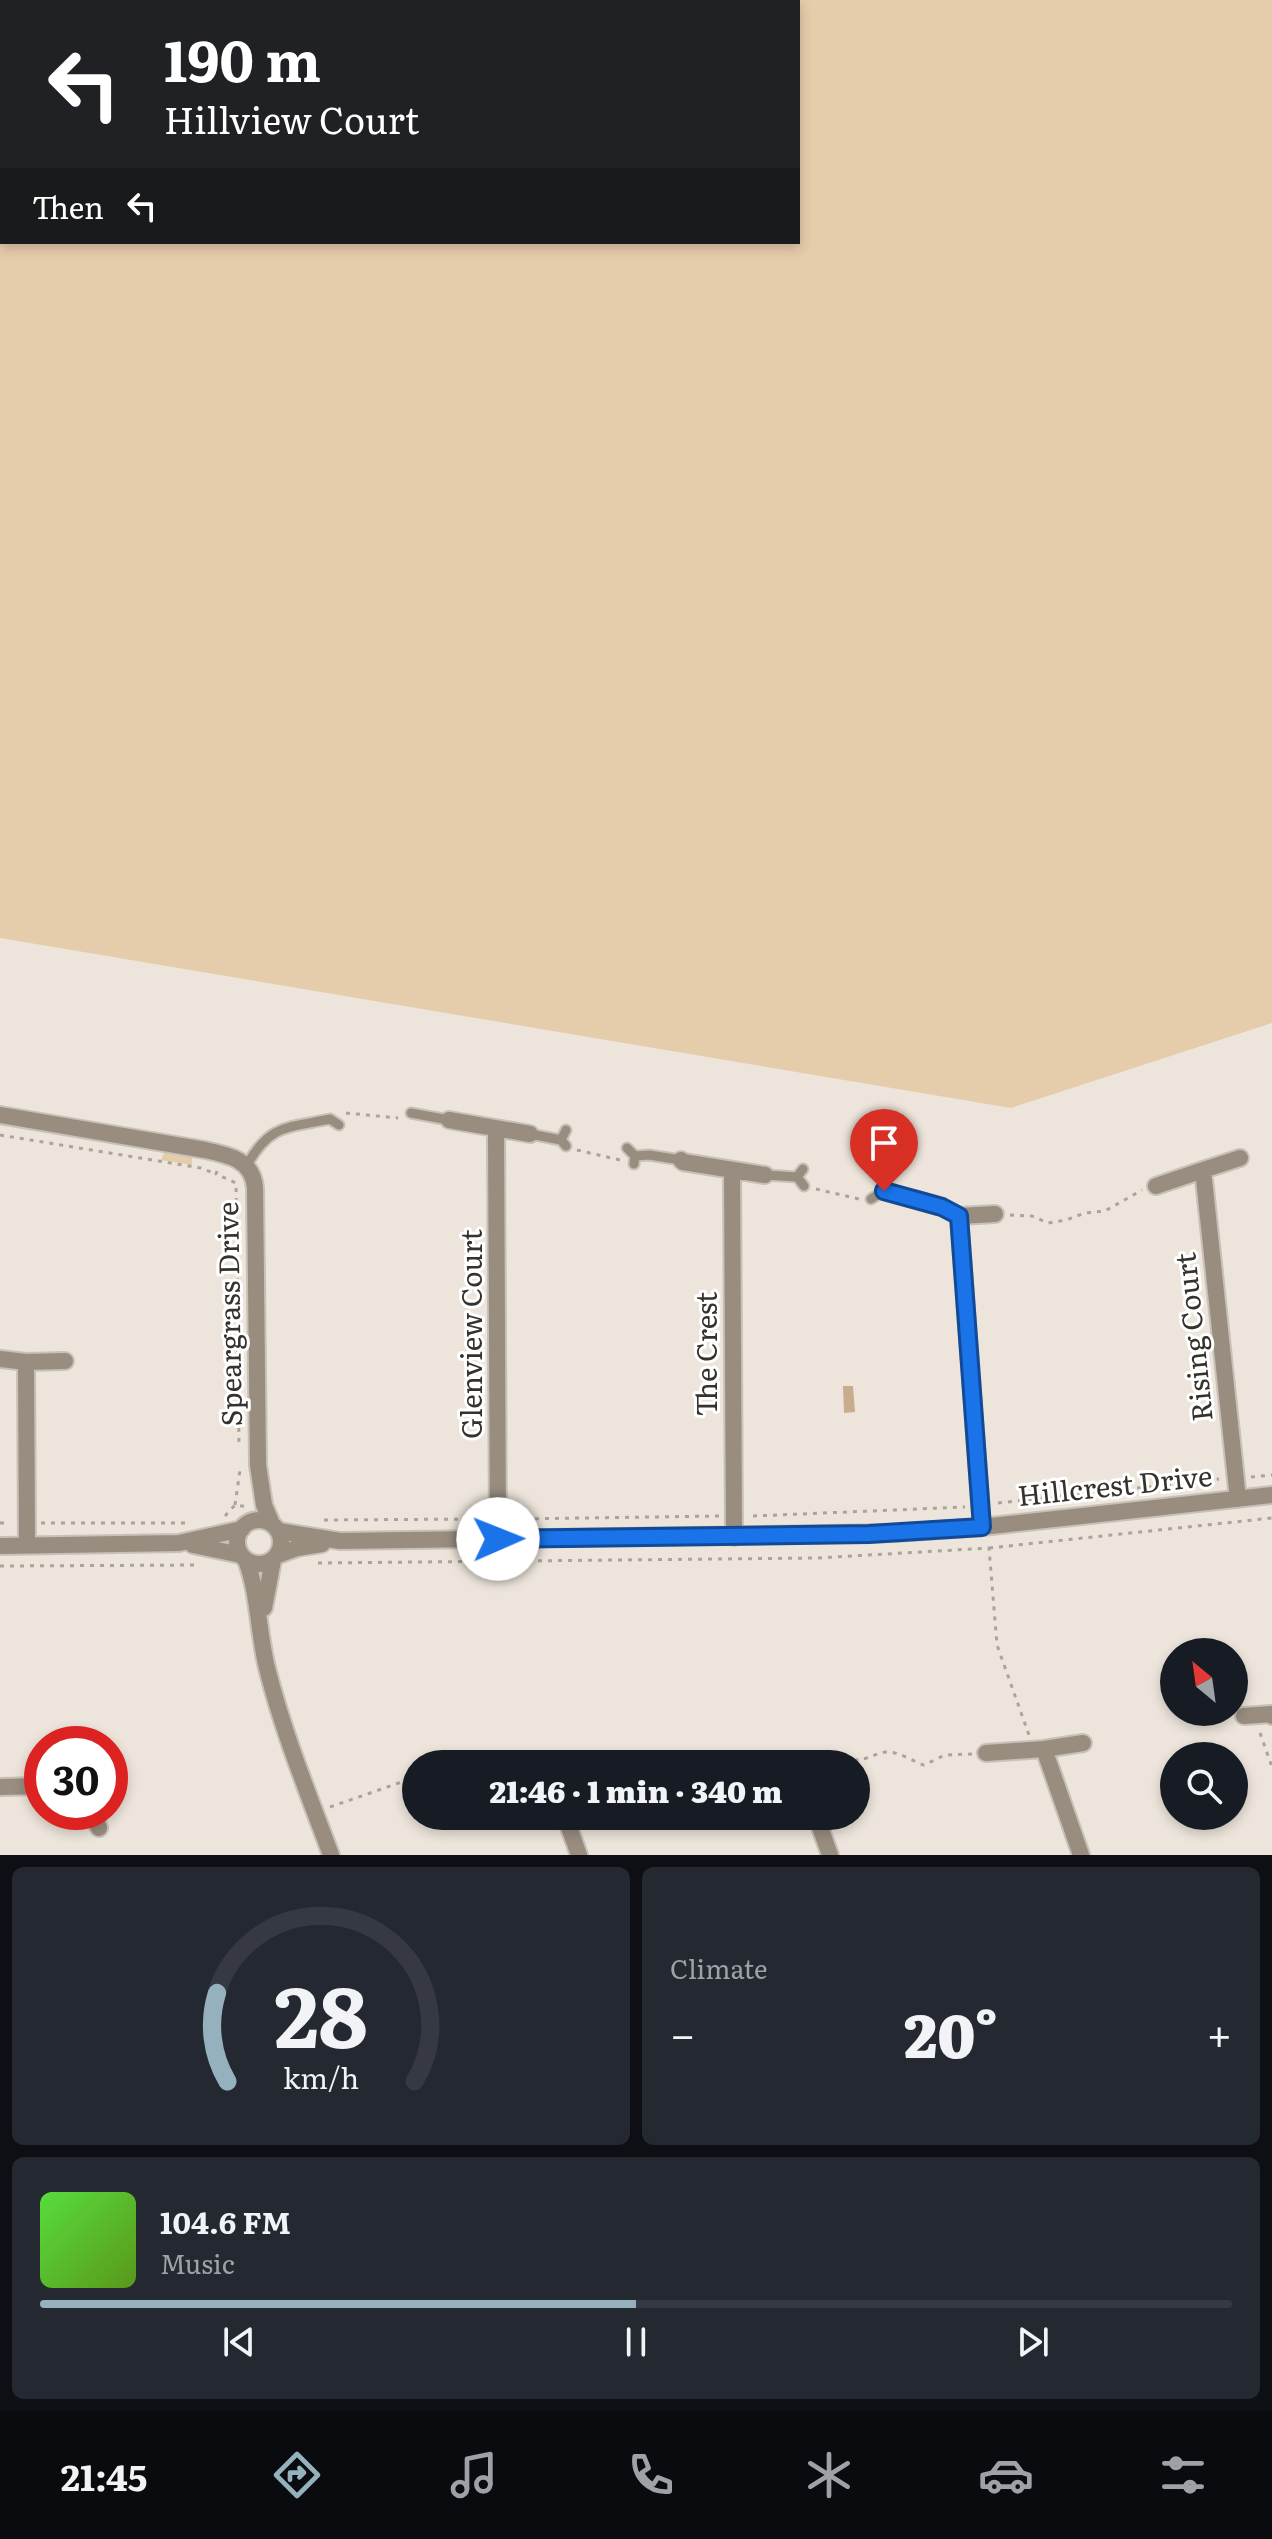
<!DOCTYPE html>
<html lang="en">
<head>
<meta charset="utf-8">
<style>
  :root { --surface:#171b24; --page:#242831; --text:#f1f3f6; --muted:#9ea1a6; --line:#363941; --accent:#94b1bd }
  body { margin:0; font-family:Literata,serif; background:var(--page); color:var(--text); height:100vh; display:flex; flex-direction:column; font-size:30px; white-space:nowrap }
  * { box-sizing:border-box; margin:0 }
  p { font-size:26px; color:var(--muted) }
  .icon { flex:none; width:44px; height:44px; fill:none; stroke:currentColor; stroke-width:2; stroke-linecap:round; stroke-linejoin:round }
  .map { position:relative; height:1855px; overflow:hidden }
  .details { display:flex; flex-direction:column; gap:12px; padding:12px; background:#0d0f14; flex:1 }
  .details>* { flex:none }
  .top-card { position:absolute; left:0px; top:0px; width:800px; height:244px; box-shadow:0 4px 12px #0003; background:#202124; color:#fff; overflow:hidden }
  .needle { width:52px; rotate:331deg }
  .fabs { position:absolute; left:1160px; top:1638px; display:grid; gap:16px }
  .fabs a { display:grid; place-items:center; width:88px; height:88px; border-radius:50%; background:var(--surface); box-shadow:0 4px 12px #0003; font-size:40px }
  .speed { position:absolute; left:24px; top:1726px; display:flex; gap:16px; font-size:40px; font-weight:700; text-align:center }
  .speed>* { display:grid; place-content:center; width:104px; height:104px; border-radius:50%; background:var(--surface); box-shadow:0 4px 12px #0003; line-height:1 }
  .speed .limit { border:12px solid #d22; background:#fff; color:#111 }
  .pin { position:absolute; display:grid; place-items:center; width:68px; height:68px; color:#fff; margin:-82px -34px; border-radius:50% 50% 50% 0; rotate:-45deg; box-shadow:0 0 8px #0007 }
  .pin .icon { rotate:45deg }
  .me { position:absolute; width:88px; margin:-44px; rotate:89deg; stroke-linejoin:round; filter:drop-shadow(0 0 6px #0008) }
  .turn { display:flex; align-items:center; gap:28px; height:168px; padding:0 32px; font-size:36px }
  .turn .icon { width:104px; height:104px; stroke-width:2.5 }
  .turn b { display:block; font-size:56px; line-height:68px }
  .then { display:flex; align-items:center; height:76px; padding:0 32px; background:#0003; gap:16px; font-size:30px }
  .big { font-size:60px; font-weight:800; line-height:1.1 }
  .details .tile { flex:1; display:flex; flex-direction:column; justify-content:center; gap:12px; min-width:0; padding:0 28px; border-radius:12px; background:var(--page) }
  .details .dial { align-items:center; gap:0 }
  .dial svg { height:208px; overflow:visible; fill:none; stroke:var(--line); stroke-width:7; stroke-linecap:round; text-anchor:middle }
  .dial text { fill:var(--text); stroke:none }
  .song { display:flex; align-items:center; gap:24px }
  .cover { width:96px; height:96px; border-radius:12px; background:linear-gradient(135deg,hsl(110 70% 55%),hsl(90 70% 35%)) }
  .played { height:8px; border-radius:4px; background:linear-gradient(90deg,var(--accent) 50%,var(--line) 50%) }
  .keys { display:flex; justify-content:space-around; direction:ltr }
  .heat { display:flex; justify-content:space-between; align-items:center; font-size:44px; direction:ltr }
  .details .tiles { flex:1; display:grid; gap:12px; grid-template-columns:1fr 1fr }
  .tile:last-child { grid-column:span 2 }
  .trip { position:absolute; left:402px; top:1750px; width:468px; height:80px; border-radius:40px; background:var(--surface); box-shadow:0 4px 12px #0003; font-weight:800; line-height:80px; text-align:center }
  .menu { display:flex; height:128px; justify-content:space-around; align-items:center; background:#090b0e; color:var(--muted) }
  .menu .icon { width:56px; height:56px }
  .menu .on { color:var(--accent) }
  .menu b { font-size:36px; color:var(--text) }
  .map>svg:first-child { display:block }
</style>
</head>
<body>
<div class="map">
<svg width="1272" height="1855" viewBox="0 0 1272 1855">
  <rect width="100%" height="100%" fill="#ede5db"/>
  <path fill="#e5ccab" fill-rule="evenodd" d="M0 0H1272V1023L1011 1108 0 938ZM2 2H798V242H2Z
    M165 1151 192 1156V1165L161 1160Z"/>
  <path fill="#c7ad8b" d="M843 1386H853L855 1412 844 1413Z"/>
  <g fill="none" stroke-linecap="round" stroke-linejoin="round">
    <defs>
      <path id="service" d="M411 1113 449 1120
        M566 1130 561 1140 566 1146
        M530 1134 561 1140
        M627 1148 635 1156 634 1164
        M635 1156 649 1155 681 1160
        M247 1165C270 1124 287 1128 330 1119L339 1125
        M803 1169 797 1177 804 1186
        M765 1175 797 1177
        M884 1191 915 1199
        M871 1199 884 1191 881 1188"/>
      <path id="minor" d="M0 1115 205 1150C229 1155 253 1160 255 1188L258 1465 264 1505 272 1524
        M449 1120 530 1134
        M496 1129 498 1539
        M681 1160 683 1162 765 1175
        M1203 1170 1240 1158
        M732 1171 734 1537
        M1156 1186 1203 1170 1238 1499
        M915 1199 942 1207 959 1216 982 1527
        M959 1216 995 1214
        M0 1359 26 1362 27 1545
        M26 1362 65 1361
        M237 1542a22 22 0 1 1 44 0a22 22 0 1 1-44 0Z
        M279 1531 340 1541 895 1533 982 1527 1272 1495
        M193 1545 241 1555
        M0 1546 179 1543 242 1529
        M278 1555 297 1548 322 1544
        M246 1560C259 1595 258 1632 267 1668 283 1732 308 1793 331 1855
        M264 1608 273 1560
        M1244 1716 1271 1714 1272 1716
        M1044 1749 1083 1743
        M986 1753 1044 1749 1081 1855
        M751 1762 797 1764
        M797 1763 839 1761
        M0 1787 42 1786
        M92 1812 99 1828
        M565 1816 579 1855
        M816 1816 830 1855"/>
    </defs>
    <use href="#service" stroke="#c8c1b8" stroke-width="13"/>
    <use href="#minor" stroke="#c8c1b8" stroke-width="20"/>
    <path stroke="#aba49c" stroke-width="3" stroke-dasharray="4 6" stroke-linecap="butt" d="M339 2 344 0
      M517 2 523 0
      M0 126H2
      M0 191 2 190
      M346 1113 398 1118
      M0 1135 201 1168 216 1174
      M577 1150 620 1160
      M217 1171 216 1174 236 1183 239 1446
      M816 1189 859 1199
      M1010 1215 1032 1216 1048 1223 1066 1220 1085 1213 1105 1211 1142 1190
      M1251 1477 1272 1475
      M998 1503 1219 1479
      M235 1505 240 1470
      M225 1516 235 1505 249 1507
      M753 1516 965 1507
      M515 1519 719 1516
      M324 1520 480 1519
      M0 1523H10
      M41 1523H190
      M989 1548 1272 1518
      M318 1563 817 1558 989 1548 997 1645 1029 1735
      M0 1566 200 1565
      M1260 1733 1272 1767
      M854 1760C869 1760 875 1753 886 1752 898 1751 912 1761 924 1765L945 1755 972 1754
      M438 1764C454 1753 475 1761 492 1764
      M616 1764 635 1754 661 1764
      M682 1764C702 1753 714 1755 736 1759
      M330 1807 416 1777"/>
    <use href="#service" stroke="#988d7f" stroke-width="9"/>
    <use href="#minor" stroke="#988d7f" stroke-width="16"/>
  </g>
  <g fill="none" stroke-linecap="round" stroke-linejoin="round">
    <defs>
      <path id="route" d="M498 1539 869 1534 982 1527 959 1216 942 1207 884 1191"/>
    </defs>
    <use href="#route" stroke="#114b97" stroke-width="20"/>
    <use href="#route" stroke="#1a73e8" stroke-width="14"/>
  </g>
  <g text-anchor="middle" stroke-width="6" stroke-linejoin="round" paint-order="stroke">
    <g font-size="28" fill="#35322e" stroke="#fff">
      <text transform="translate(230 1314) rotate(-91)" y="10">Speargrass Drive</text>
      <text transform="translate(472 1334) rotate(-90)" y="10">Glenview Court</text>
      <text transform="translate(1194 1337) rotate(-96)" y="10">Rising Court</text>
      <text transform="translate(707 1354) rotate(-90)" y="10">The Crest</text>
      <text transform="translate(1115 1486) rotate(-6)" y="10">Hillcrest Drive</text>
    </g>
  </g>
</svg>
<div class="fabs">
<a><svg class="needle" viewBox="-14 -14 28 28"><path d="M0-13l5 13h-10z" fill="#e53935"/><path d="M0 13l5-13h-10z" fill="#9ea1a6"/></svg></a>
<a><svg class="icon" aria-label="search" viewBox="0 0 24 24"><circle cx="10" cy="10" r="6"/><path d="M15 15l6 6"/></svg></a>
</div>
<div class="speed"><div class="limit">30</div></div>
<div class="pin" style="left:884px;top:1191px;background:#d93025"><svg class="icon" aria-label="arrive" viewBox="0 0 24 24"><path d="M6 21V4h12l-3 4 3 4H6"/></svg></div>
<svg class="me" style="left:498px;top:1539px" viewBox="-20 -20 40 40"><circle r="19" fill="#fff"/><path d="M0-13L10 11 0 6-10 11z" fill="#1a73e8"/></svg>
<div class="trip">21:46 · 1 min · 340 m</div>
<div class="top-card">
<div class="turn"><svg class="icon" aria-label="left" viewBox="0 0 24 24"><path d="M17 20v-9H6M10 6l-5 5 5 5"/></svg><div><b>190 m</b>Hillview Court</div></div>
<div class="then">Then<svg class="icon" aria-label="left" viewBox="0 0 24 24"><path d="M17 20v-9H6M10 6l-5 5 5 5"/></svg></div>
</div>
</div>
<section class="details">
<div class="tiles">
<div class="tile dial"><svg viewBox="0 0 100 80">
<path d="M14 69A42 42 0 1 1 86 69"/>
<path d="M14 69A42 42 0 0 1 10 35" stroke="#94b1bd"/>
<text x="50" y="56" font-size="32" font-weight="700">28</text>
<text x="50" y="72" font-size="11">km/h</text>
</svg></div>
<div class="tile"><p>Climate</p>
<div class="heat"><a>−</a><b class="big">20°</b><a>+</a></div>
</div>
<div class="tile">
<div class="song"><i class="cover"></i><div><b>104.6 FM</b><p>Music</p></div></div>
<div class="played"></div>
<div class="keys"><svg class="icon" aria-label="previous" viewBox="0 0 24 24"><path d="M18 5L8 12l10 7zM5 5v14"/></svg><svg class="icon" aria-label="pause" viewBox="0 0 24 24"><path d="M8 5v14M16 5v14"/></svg><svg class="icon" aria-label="next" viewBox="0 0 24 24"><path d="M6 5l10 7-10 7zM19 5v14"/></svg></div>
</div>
</div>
</section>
<nav class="menu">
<b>21:45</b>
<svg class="icon on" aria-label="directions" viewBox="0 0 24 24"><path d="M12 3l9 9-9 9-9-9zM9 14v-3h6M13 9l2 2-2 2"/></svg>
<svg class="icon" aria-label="music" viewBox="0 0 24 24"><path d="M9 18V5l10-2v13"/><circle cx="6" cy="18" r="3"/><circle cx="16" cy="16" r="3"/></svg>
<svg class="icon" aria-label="phone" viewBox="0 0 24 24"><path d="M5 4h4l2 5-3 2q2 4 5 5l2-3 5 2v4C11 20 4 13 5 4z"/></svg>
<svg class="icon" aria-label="climate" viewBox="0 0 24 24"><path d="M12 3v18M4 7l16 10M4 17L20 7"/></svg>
<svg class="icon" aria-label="car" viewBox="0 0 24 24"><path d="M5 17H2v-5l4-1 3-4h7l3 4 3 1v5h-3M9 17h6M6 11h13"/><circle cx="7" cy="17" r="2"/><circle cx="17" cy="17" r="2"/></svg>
<svg class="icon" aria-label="filters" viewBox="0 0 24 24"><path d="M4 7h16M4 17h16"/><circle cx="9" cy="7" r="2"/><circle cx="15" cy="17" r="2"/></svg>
</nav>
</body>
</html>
